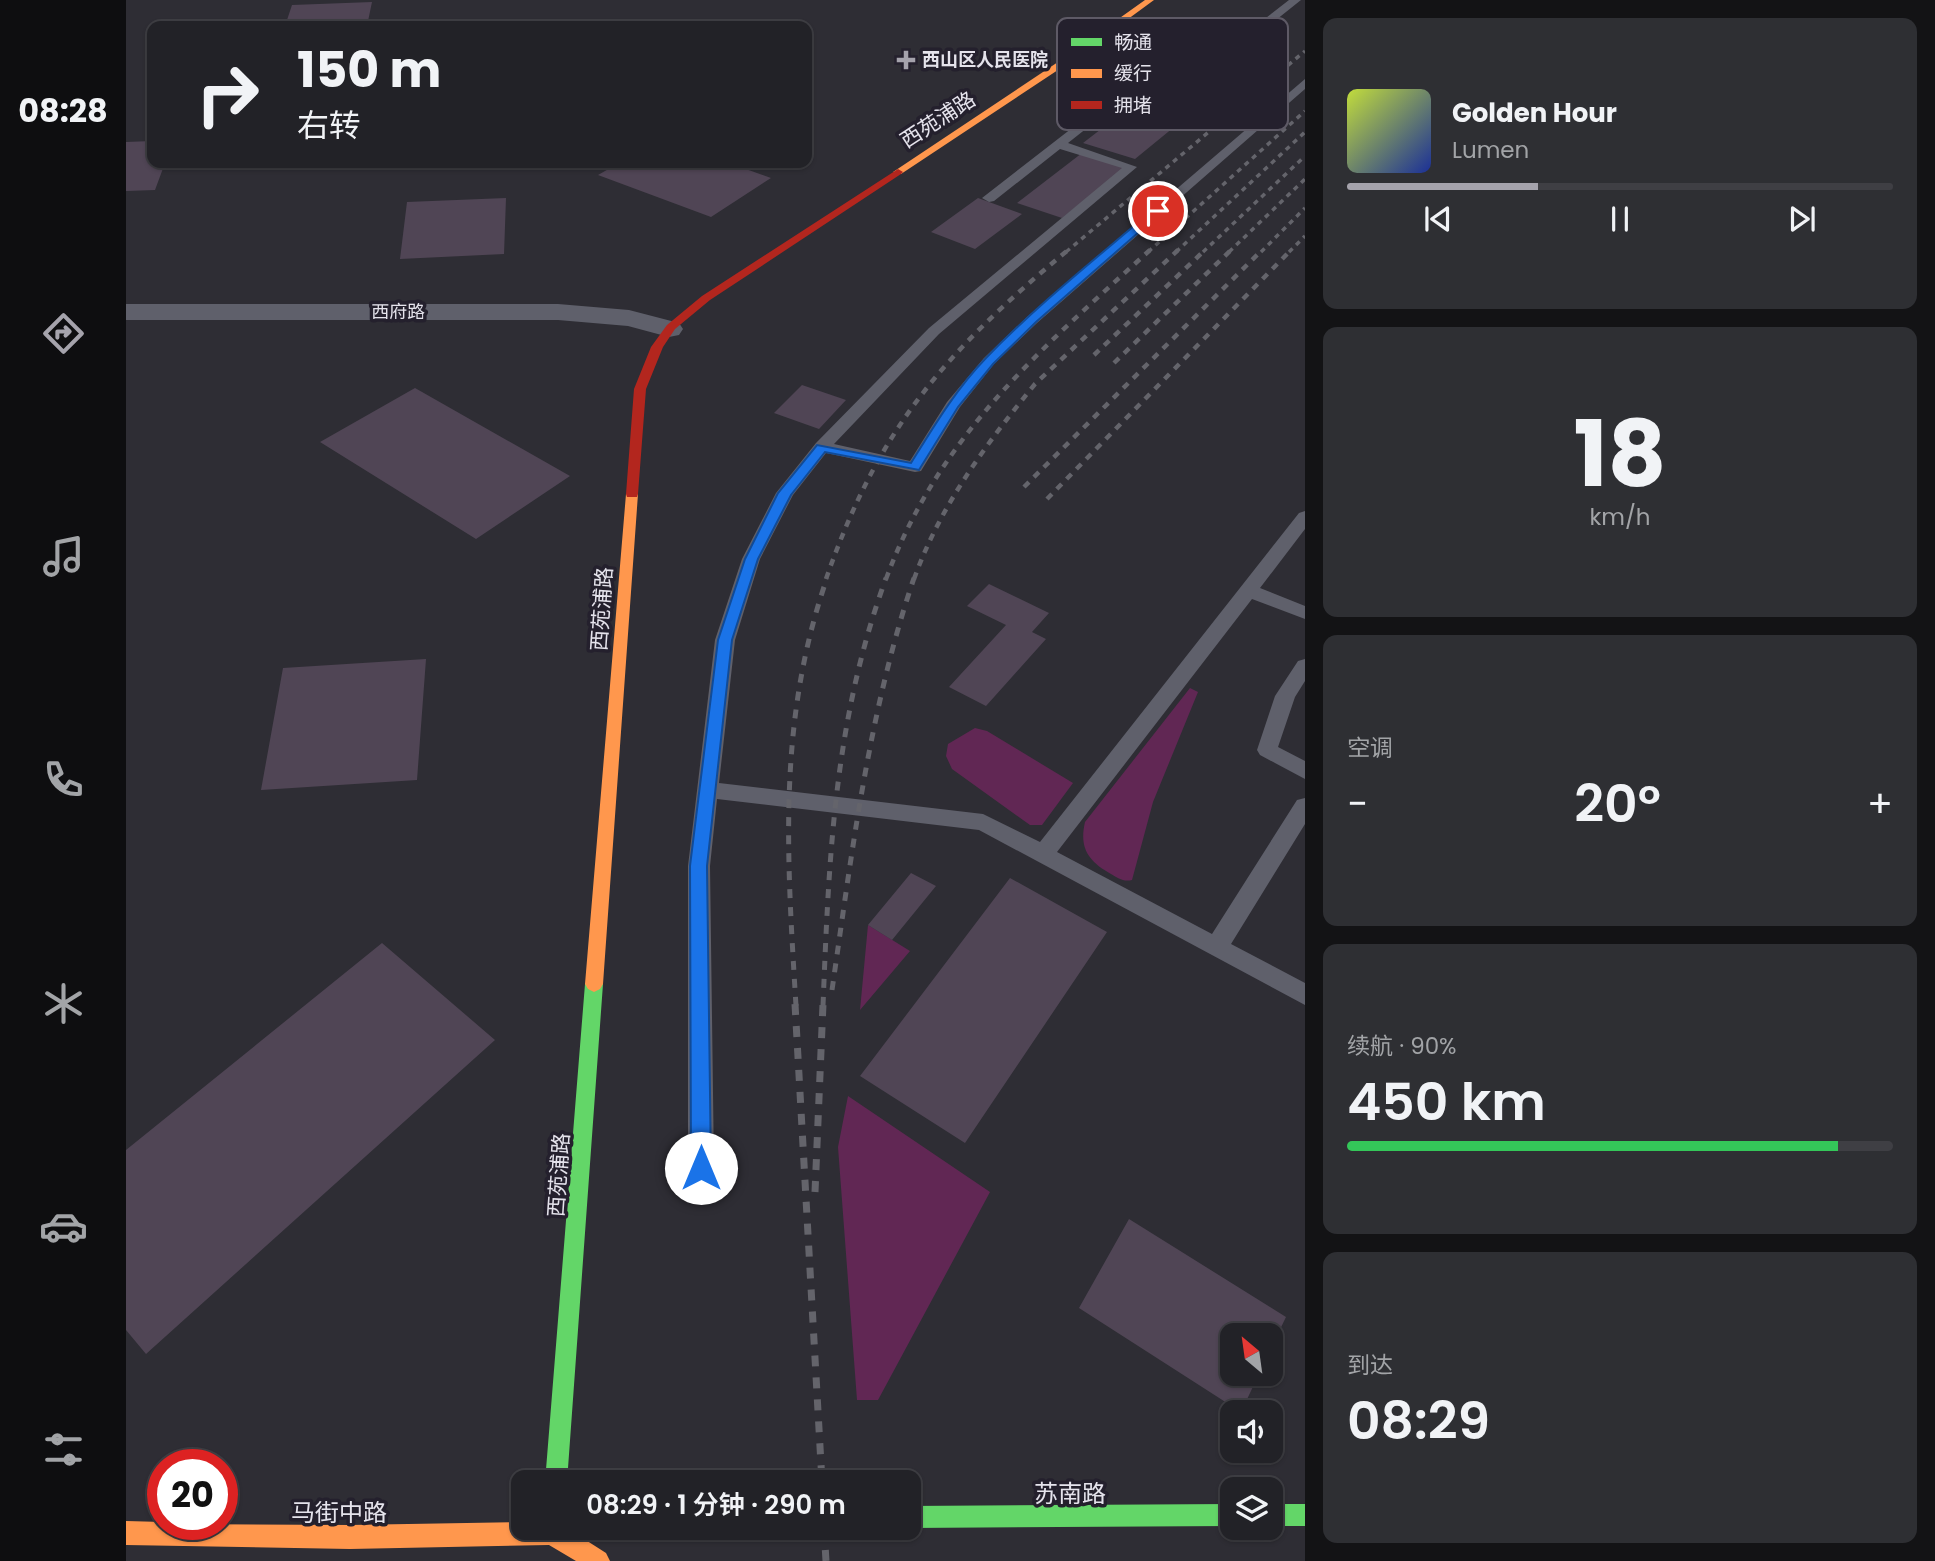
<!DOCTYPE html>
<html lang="zh">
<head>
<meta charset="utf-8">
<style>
  :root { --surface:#222227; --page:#2e2f33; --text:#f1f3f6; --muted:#a2a4a7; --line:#3f3f44; --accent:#a5a3ac }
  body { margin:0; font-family:Poppins,"Noto Sans SC",sans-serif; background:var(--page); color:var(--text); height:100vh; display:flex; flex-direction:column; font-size:26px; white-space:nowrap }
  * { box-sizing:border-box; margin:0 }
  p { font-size:23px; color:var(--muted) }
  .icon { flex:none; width:38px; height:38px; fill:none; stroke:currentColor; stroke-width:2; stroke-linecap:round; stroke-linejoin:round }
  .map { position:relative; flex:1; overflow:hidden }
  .drawer { display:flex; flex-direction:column; gap:18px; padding:18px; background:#131315; width:630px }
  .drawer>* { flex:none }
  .hud { position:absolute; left:21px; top:21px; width:665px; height:147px; border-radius:14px; box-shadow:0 2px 5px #0004,0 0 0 2px var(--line); background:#222227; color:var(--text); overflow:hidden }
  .needle { width:46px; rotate:331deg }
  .buttons { position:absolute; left:1094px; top:1323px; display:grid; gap:14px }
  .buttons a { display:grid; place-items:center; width:63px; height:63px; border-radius:14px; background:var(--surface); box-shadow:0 2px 5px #0004,0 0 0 2px var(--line); font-size:35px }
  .speed { position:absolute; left:21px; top:1449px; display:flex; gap:14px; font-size:35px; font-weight:700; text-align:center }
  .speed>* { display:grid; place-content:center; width:91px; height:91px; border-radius:50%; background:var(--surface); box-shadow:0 2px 5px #0004,0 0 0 2px var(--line); line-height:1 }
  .speed .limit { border:10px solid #d22; background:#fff; color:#111 }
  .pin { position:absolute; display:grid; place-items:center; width:60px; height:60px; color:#fff; margin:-30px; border:4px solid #fff; border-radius:50%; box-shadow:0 2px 7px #0007 }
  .me { position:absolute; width:77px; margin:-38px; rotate:0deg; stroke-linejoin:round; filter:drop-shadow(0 0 5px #0008) }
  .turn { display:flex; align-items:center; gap:24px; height:147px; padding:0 35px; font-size:32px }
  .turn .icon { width:91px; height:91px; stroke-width:2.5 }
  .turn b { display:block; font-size:49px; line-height:60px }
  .big { font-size:52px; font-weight:600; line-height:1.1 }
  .drawer .card { flex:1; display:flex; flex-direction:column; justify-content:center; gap:10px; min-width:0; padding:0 24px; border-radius:14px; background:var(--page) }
  .drawer .dial { align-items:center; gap:0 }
  .dial b { font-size:91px; line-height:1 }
  .song { display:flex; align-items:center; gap:21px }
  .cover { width:84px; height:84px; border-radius:10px; background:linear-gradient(135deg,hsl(70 70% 55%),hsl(230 70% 35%)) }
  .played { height:7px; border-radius:4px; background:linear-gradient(90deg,var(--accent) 35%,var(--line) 35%) }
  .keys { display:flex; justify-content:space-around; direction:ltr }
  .heat { display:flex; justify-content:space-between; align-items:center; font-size:38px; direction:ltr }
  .charge { height:10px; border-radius:5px; background:linear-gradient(90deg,#34c759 90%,var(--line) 0) }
  .trip { position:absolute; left:385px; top:1470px; width:410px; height:70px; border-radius:14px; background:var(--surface); box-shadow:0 2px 5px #0004,0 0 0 2px var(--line); font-weight:600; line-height:70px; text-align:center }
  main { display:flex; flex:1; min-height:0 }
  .menu { display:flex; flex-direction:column; width:126px; justify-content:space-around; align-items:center; background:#0e0e10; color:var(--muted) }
  .menu .icon { width:49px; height:49px }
  .menu .active { color:var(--accent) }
  .menu b { font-size:32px; color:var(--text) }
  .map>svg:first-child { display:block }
</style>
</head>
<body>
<main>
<nav class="menu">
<b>08:28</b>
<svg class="icon active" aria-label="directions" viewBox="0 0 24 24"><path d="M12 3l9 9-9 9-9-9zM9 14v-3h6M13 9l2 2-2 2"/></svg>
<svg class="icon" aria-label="music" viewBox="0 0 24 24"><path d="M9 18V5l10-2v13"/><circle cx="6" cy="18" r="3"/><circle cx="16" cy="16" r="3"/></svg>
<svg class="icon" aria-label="phone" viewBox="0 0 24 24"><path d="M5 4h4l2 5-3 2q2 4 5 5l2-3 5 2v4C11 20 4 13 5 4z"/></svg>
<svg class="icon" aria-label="climate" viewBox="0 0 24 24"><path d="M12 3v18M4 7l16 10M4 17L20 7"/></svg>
<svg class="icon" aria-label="car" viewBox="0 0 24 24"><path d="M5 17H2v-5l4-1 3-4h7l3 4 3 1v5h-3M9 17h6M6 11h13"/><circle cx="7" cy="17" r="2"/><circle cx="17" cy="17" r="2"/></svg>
<svg class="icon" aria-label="filters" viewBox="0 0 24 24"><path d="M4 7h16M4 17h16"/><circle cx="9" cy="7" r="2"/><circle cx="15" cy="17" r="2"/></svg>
</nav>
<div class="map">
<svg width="1179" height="1561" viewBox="0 0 1179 1561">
  <rect width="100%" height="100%" fill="#2e2d34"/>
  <path fill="#612754" d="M1064 688 1072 692 1027 802 1006 880C997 882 992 878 985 874 962 861 953 848 959 822Z
    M849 728 861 731 947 783 916 825H904L826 769 820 756 822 744Z
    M742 925 784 951 734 1010Z
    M722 1096 864 1192 752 1400H731L712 1147Z"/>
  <path fill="#504555" d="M246 2 241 26H159L166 5Z
    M1014 99 1064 114 1009 159 957 143Z
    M26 141V163H39L29 190 0 191V142Z
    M956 153 1000 167 936 218 891 203Z
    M493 163H603L645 178 585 217 472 175Z
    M380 198 378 254 274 259 281 202Z
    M852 198 896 214 849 249 805 232Z
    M676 385 720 400 693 429 648 413Z
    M289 388 444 476 350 539 194 442Z
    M863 584 923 613 906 632 920 639 860 706 823 687 880 625 841 606Z
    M300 659 291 780 135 790 157 668Z
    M785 873 810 886 766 940 742 925Z
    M884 878 981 932 839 1143 734 1076Z
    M256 943 369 1040 20 1354 0 1330V1150Z
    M1003 1219 1160 1317 1144 1350V1335H1106V1374H1133L1115 1412 953 1308Z"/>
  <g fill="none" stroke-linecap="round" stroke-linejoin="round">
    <path fill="#5f606b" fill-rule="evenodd" d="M1163 0H1175L1050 100 1009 90 942 143 1011 167 813 334 708 444 784 461 821 402 858 358 901 317 1179 79V89L911 323 868 364 834 407 795 471 789 472 700 453 667 495 634 559 609 640 593 783 857 814 914 842 1173 513 1179 511V529L1134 588 1179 606V619L1126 599 931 852 1086 934 1171 800 1179 798V824L1105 944 1179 983V1005L853 830 591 799 584 866 588 1168 584 1177 575 1180 566 1177 562 1168V866L589 640 616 559 650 493 690 443 803 328 996 168 934 149 868 201 863 202 856 198 999 87 931 66V62H939L1044 93Z
      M1179 659V681L1169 697 1152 747 1179 761V779L1134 755 1131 750 1149 696 1172 661Z"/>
    <path fill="#5f606b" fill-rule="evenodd" d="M0 304H432L503 310 553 323 557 329 553 335 543 337 502 326 432 320H0Z"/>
    <path fill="#63d668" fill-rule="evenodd" d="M468 976 474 979 477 984 441 1482H419L459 984 462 979Z
      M1106 1504V1526L782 1528H780H782V1506Z
      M1144 1504H1179V1526H1144Z"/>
    <path fill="#ff974d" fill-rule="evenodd" d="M1019 0H1028L938 66 775 174 767 172 932 62Z
      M506 490 512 494 477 984 474 989 468 992 462 989 459 984 500 494Z
      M0 1521 37 1522V1524L224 1525 397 1522V1528H460L455 1537 480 1553 484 1561H450L423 1545 224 1549 0 1545Z"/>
    <path fill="#b3261e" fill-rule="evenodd" d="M772 169 777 172 775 174 584 300 549 329 537 347 520 389 512 494 511 497H501L500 494 508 389 525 347 541 325 576 296Z"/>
    <path stroke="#64646b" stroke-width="3.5" stroke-dasharray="5 5" stroke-linecap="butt" d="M940 252 1179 51
      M1022 252 1179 111
      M1050 252 1179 132
      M1077 252 1179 156
      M1103 252 1179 179
      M1135 252 1179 208
      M1163 252 1179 236"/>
    <path stroke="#64646b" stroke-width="4.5" stroke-dasharray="7 7" stroke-linecap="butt" d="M968 355 1079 250
      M988 363 1105 250
      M898 487 1136 250
      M921 499 1165 250
      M700 579C753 427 819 352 942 250
      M760 579C813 435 914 350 1024 250
      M788 579C814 506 860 444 909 384L1052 250"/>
    <path stroke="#64646b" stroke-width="5" stroke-dasharray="9 9" stroke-linecap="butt" d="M706 990C726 852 743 710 788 578
      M670 1006C661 857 651 722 701 578
      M697 1006C703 856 708 721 760 578"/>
    <path stroke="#64646b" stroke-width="7" stroke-dasharray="11 11" stroke-linecap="butt" d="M669 1004 696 1482
      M689 1192 697 1004
      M698 1528 700 1561"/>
  </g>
  <path fill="#1a73e8" stroke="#114b97" stroke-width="2" d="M1029 208 1037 211 910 322 867 364 832 407 793 470 699 452 665 495 632 559 606 640 581 866 585 1168 582 1175 575 1177 568 1175 565 1168 564 866 592 640 619 559 652 493 691 445 785 463C808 426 830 389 860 358 912 304 972 257 1029 208Z"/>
  <path fill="#a5a3ac" stroke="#24202d" stroke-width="2.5" d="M776.5 49.5h7v7h7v7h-7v7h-7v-7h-7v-7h7z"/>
  <g text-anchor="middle" stroke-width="7" stroke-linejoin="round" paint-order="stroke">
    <g font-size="18" font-weight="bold" fill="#e5e3ec" stroke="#24202d" text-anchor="start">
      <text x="796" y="66">西山区人民医院</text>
    </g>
    <g font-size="18" fill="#e5e3ec" stroke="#24202d">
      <text x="272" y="318">西府路</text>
    </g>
    <g font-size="21" fill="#e5e3ec" stroke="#24202d">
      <text transform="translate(812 120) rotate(-33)" y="7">西苑浦路</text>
      <text transform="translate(476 609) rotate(-86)" y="7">西苑浦路</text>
      <text transform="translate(433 1175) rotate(-86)" y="7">西苑浦路</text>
    </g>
    <g font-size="24" fill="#e5e3ec" stroke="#24202d">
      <text x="944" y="1502">苏南路</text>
      <text x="213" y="1521">马街中路</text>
    </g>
  </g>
  <rect x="931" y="18" width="231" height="112" rx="10" fill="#24202d" stroke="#5e5a66" stroke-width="2"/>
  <rect x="945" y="38" width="31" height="8" fill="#63d668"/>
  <rect x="945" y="69" width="31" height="9" fill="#ff974d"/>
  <rect x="945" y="101" width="31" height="8" fill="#b3261e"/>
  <g font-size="19" fill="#e5e3ec">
    <text x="988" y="49">畅通</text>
    <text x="988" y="80">缓行</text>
    <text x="988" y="112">拥堵</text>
  </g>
</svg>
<div class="buttons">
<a><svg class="needle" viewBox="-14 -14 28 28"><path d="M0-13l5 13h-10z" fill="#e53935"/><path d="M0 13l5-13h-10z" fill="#a2a4a7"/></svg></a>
<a><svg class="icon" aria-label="sound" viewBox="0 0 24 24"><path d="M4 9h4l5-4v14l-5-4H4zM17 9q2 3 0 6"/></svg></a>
<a><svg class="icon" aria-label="layers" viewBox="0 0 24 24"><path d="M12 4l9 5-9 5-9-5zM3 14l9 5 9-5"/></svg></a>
</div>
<div class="speed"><div class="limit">20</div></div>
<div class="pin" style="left:1032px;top:211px;background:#d93025"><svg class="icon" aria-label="arrive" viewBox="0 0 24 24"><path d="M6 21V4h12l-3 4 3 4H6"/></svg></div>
<svg class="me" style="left:575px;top:1168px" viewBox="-20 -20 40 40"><circle r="19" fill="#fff"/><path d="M0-13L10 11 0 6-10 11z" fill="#1a73e8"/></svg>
<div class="trip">08:29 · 1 分钟 · 290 m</div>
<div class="hud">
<div class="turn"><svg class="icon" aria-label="right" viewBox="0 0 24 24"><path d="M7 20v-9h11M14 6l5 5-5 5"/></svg><div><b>150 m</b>右转</div></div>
</div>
</div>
<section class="drawer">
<div class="card">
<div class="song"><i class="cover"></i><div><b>Golden Hour</b><p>Lumen</p></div></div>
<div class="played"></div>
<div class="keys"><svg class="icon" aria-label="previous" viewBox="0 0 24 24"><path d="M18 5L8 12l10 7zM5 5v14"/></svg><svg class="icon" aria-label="pause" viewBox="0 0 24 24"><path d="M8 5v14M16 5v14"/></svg><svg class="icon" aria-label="next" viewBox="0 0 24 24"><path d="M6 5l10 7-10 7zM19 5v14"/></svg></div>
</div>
<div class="card dial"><b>18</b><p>km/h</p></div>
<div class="card"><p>空调</p>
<div class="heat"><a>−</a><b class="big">20°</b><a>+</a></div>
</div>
<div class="card"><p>续航 · 90%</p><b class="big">450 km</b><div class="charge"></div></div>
<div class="card"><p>到达</p><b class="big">08:29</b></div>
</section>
</main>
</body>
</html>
